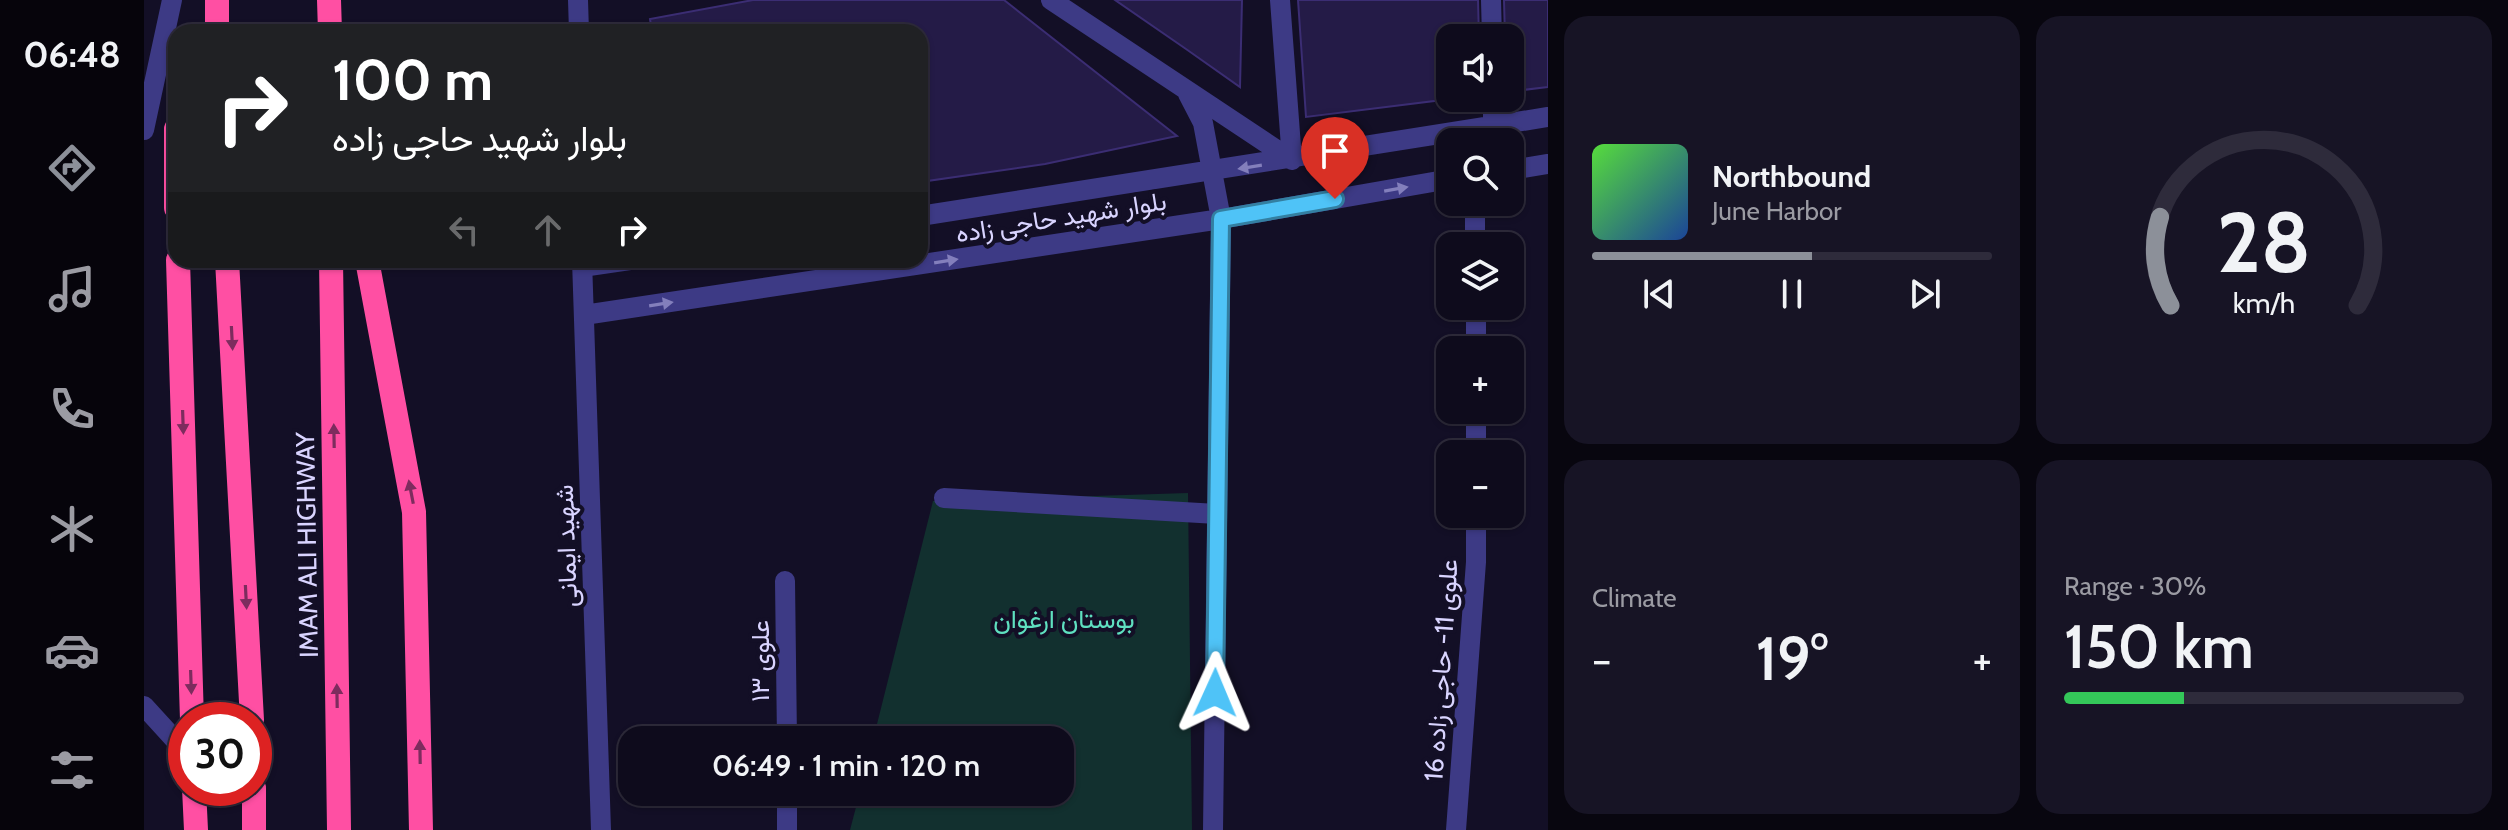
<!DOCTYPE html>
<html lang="en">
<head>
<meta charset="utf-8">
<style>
  :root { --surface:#0e0b1c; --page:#171425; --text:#f1f3f6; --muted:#9b9ba3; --line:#2e2b3b; --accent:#8c9099 }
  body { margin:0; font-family:Cabin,Vazirmatn,sans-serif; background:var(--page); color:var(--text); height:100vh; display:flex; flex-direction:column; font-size:30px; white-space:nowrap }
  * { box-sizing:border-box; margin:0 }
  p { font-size:26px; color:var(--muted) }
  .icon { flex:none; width:44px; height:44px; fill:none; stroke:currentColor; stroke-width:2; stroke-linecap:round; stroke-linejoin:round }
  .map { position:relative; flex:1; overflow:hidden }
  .panel { display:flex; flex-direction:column; gap:16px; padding:16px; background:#08060f; width:960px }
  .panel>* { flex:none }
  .banner { position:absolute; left:24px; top:24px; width:760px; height:244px; border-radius:24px; box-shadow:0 2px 6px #0004,0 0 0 2px var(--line); background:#202124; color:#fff; overflow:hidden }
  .tools { position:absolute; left:1292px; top:24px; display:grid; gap:16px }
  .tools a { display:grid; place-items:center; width:88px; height:88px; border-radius:16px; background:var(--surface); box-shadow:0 2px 6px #0004,0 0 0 2px var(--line); font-size:40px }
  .speed { position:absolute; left:24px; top:702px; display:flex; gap:16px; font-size:40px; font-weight:700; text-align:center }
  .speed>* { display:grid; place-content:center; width:104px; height:104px; border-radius:50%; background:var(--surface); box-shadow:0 2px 6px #0004,0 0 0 2px var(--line); line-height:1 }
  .speed .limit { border:12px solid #d22; background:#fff; color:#111 }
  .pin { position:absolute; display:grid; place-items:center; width:68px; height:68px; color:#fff; margin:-82px -34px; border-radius:50% 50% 50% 0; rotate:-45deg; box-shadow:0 0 8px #0007 }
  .pin .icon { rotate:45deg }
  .me { position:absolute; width:88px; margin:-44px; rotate:1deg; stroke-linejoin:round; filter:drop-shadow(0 0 6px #0008) }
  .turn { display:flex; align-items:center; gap:28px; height:168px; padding:0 32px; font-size:36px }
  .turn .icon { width:104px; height:104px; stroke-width:2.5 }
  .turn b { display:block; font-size:56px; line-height:68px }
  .lanes { display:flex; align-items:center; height:76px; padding:0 32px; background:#0003; justify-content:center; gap:40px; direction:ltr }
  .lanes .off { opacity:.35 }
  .big { font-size:60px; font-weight:600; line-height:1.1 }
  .panel .widget { flex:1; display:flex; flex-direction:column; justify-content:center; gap:12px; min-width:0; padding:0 28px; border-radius:24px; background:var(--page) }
  .panel .dial { align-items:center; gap:0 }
  .dial svg { height:208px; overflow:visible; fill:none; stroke:var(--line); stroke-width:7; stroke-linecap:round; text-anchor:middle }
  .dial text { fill:var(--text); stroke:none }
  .song { display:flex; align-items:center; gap:24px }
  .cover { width:96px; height:96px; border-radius:12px; background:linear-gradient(135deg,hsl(110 70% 55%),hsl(220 70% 35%)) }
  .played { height:8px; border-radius:4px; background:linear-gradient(90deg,var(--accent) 55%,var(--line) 55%) }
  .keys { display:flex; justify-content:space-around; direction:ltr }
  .heat { display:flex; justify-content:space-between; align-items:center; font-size:44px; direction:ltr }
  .charge { height:12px; border-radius:6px; background:linear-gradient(90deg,#34c759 30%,var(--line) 0) }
  .panel .tiles { flex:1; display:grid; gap:16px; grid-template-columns:repeat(2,1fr) }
  .trip { position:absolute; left:474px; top:726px; width:456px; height:80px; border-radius:24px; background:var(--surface); box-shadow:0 2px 6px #0004,0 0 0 2px var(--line); font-weight:600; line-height:80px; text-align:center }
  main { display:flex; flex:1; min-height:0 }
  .dock { display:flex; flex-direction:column; width:144px; justify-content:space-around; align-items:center; background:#06040b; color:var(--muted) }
  .dock .icon { width:56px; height:56px }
  .dock .selected { color:var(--accent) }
  .dock b { font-size:36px; color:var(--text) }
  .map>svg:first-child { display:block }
</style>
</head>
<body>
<main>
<nav class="dock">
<b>06:48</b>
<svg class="icon selected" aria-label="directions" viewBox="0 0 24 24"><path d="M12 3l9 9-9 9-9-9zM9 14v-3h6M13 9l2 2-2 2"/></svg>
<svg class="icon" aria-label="music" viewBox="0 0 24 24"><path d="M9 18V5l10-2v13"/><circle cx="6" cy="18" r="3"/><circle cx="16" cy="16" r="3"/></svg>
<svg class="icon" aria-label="phone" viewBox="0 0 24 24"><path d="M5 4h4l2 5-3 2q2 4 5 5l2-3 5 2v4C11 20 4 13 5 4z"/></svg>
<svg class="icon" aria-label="climate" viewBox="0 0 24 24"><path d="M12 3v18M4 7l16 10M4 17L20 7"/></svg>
<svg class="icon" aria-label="car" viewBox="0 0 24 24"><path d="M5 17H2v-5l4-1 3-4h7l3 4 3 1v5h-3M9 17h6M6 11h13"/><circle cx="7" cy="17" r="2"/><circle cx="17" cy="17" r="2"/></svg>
<svg class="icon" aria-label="filters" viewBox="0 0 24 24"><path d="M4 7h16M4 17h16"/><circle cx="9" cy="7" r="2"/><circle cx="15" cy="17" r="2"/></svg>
</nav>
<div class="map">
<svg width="1404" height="830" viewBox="0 0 1404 830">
  <rect width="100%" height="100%" fill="#130f26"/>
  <path fill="#12302f" d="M1044 493 1048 830H706L716 792H916V740H729L789 501Z"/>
  <path fill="#241b47" stroke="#3b2d73" stroke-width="2" d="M609 0H860L1033 136 901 164 776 182V32H508L506 19Z
    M971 0H1098L1096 87 1042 49Z
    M1154 0H1334L1335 38H1306V99L1162 117Z
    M1360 0H1404V87L1379 90 1378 38H1361Z"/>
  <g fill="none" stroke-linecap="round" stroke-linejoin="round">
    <path stroke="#3d3a85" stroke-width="20" d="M434 0 435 32
      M907 0 1148 160
      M1136 0 1148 160
      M1347 0 1348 38
      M1044 94 1059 123 1077 219 1069 830
      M1349 98V126
      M0 130 28 0
      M1366 170 1404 164
      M1331 202V246
      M776 216 1404 117
      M438 260 457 830
      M438 267 486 260
      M1332 306V350
      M440 315 1077 219 1306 179
      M1332 410V454
      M800 498 1073 514
      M641 581 643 740
      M0 706 42 752
      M643 792V830
      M1312 830 1332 562V514"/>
    <path stroke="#ff4fa3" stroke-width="24" d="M185 0 186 32
      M73 32V0
      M32 129V208
      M34 260 48 720
      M83 260 108 720
      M187 260 195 830
      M223 260 270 512 277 830
      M50 788 52 830
      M110 788V830"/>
  </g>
  <defs><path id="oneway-solid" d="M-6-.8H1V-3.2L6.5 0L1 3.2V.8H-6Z" transform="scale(2)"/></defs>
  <g fill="#837fbc">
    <use href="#oneway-solid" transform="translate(1106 167) rotate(171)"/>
    <use href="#oneway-solid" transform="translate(1252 189) rotate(-10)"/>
    <use href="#oneway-solid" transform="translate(802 261) rotate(-9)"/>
    <use href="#oneway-solid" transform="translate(517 304) rotate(-9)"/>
  </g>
  <g fill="#7d2c5e">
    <use href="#oneway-solid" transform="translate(88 338) rotate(87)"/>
    <use href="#oneway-solid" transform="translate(39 422) rotate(88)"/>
    <use href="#oneway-solid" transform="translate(190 436) rotate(-91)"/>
    <use href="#oneway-solid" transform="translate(267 492) rotate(-101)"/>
    <use href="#oneway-solid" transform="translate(102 597) rotate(87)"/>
    <use href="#oneway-solid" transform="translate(47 682) rotate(88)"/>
    <use href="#oneway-solid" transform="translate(193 696) rotate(-91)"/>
    <use href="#oneway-solid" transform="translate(276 752) rotate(-91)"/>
  </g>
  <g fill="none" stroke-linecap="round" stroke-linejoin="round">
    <defs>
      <path id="route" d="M1071 693 1077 219 1191 199"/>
    </defs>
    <use href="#route" stroke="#337fa1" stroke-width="20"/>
    <use href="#route" stroke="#4fc3f7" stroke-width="14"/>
  </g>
  <g text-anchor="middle" stroke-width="8" stroke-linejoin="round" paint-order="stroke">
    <g font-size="26" fill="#d9d4ff" stroke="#130f26">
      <text transform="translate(917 217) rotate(-9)" y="9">بلوار شهید حاجی زاده</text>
      <text transform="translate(163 545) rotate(-91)" y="9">IMAM ALI HIGHWAY</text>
      <text transform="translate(422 546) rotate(-92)" y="9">شهید ایمانی</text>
      <text transform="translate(616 661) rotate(-90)" y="9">علوی ۱۳</text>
      <text transform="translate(1297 670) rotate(-86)" y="9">علوی 11- حاجی زاده 16</text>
    </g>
    <g font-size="26" fill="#5fe0c0" stroke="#130f26">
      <text x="920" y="628">بوستان ارغوان</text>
    </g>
  </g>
</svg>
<div class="tools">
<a><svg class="icon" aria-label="sound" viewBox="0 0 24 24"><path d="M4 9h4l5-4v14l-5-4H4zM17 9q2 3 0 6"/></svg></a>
<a><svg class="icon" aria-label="search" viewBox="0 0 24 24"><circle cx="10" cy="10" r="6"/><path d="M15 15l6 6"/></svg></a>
<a><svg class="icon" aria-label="layers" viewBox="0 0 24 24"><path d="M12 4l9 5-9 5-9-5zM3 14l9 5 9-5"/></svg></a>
<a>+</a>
<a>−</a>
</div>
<div class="speed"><div class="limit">30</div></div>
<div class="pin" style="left:1191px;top:199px;background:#d93025"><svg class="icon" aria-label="arrive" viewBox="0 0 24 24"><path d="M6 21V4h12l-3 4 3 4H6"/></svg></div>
<svg class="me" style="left:1071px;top:693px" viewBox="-20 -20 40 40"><path d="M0-17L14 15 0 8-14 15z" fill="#4fc3f7" stroke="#fff" stroke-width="4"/></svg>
<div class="trip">06:49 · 1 min · 120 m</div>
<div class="banner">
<div class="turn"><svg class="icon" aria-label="right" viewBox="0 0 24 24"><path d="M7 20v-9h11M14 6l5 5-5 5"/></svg><div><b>100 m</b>بلوار شهید حاجی زاده</div></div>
<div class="lanes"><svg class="icon off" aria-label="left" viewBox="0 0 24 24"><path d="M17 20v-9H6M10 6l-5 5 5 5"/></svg><svg class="icon off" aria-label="ahead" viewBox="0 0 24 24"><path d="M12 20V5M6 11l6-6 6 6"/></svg><svg class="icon" aria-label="right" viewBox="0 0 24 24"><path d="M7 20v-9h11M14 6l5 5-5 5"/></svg></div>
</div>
</div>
<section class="panel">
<div class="tiles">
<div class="widget">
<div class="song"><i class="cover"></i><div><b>Northbound</b><p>June Harbor</p></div></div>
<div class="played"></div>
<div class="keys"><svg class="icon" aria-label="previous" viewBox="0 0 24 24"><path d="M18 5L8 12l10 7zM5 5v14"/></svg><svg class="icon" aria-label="pause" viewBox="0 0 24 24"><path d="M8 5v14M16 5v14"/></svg><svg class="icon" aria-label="next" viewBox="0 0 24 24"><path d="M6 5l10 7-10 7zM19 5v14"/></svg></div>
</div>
<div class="widget dial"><svg viewBox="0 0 100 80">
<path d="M14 69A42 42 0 1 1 86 69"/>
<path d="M14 69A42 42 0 0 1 10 35" stroke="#8c9099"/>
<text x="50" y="56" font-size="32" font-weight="700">28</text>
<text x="50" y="72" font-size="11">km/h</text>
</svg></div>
<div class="widget"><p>Climate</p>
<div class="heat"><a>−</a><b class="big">19°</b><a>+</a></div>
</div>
<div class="widget"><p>Range · 30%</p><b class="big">150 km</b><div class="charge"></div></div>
</div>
</section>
</main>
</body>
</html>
